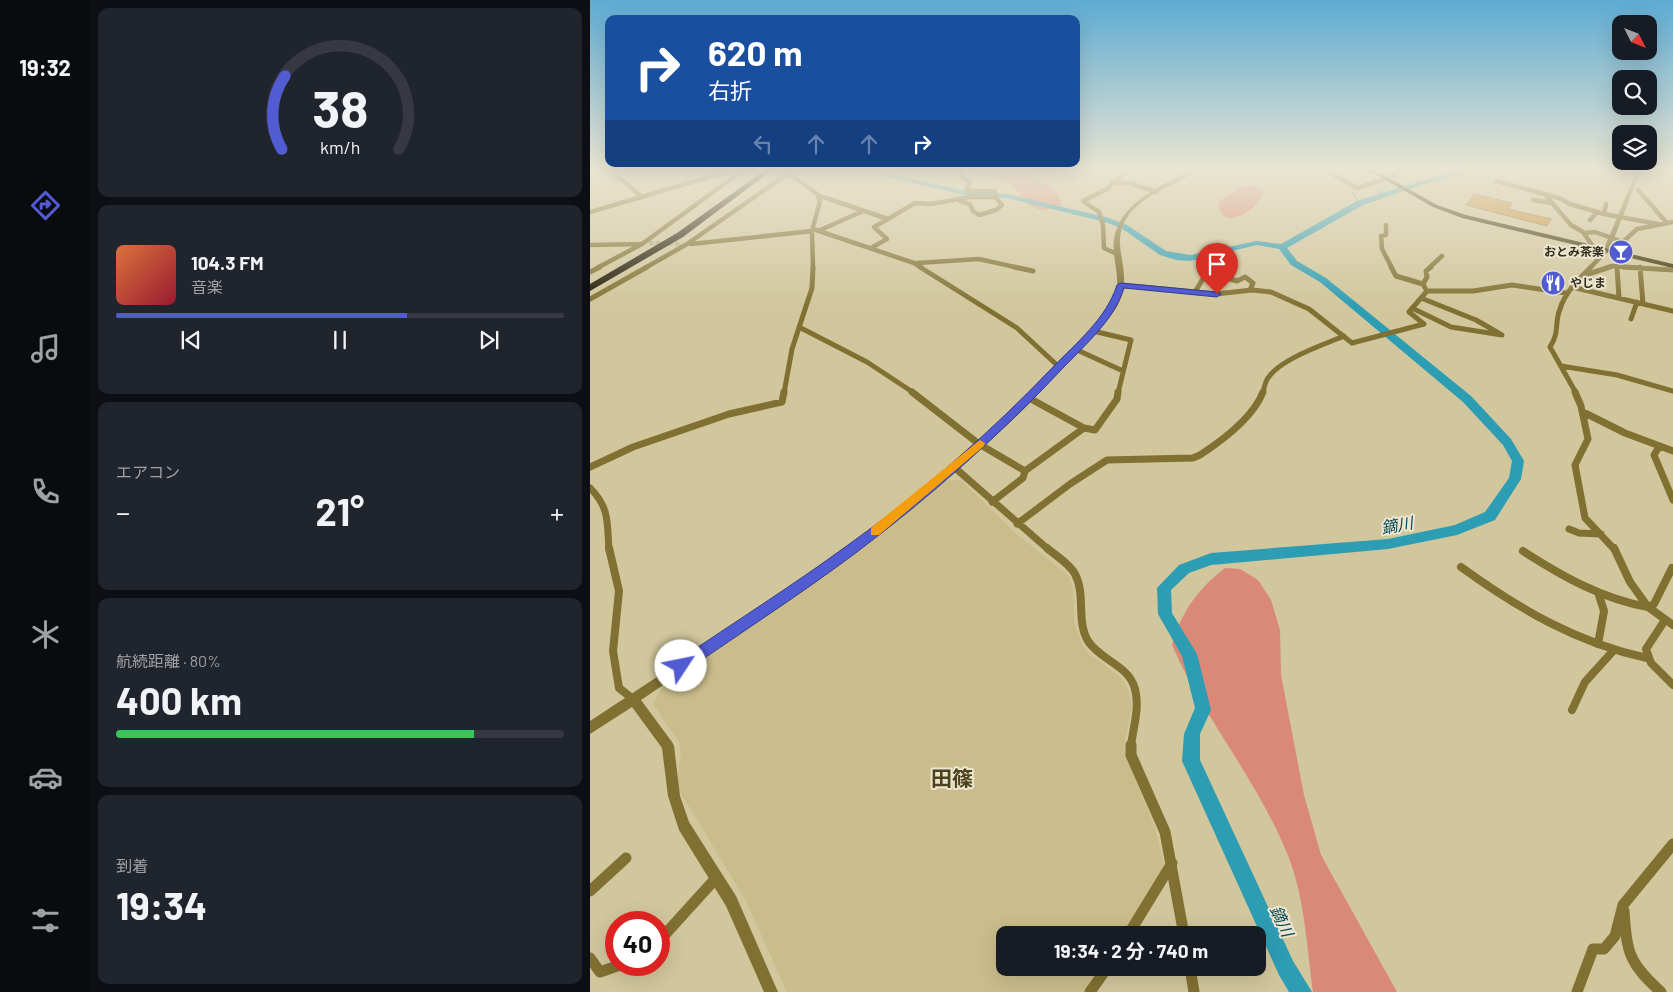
<!DOCTYPE html>
<html lang="ja">
<head>
<meta charset="utf-8">
<style>
  :root { --surface:#171b24; --page:#20242c; --text:#f1f3f6; --muted:#9ea1a6; --line:#363941; --accent:#525cd2 }
  body { margin:0; font-family:Barlow,"Noto Sans JP",sans-serif; background:var(--page); color:var(--text); height:100vh; display:flex; flex-direction:column; font-size:19px; white-space:nowrap }
  * { box-sizing:border-box; margin:0 }
  p { font-size:16px; color:var(--muted) }
  .icon { flex:none; width:28px; height:28px; fill:none; stroke:currentColor; stroke-width:2; stroke-linecap:round; stroke-linejoin:round }
  .map { position:relative; flex:1; overflow:hidden }
  .panel { display:flex; flex-direction:column; gap:8px; padding:8px; background:#0d0f14; width:500px }
  .panel>* { flex:none }
  .hud { position:absolute; left:15px; top:15px; width:475px; height:152px; border-radius:10px; box-shadow:0 5px 20px #0002; background:#1a4fa0; color:#fff; overflow:hidden }
  .needle { width:32px; rotate:132deg }
  .fabs { position:absolute; left:1022px; top:15px; display:grid; gap:10px }
  .fabs a { display:grid; place-items:center; width:45px; height:45px; border-radius:10px; background:var(--surface); box-shadow:0 5px 20px #0002; font-size:25px }
  .speed { position:absolute; left:15px; top:911px; display:flex; gap:10px; font-size:25px; font-weight:700; text-align:center }
  .speed>* { display:grid; place-content:center; width:65px; height:65px; border-radius:50%; background:var(--surface); box-shadow:0 5px 20px #0002; line-height:1 }
  .speed .limit { border:8px solid #d22; background:#fff; color:#111 }
  .pin { position:absolute; display:grid; place-items:center; width:42px; height:42px; color:#fff; margin:-51px -21px; border-radius:50% 50% 50% 0; rotate:-45deg; box-shadow:0 0 5px #0007 }
  .pin .icon { rotate:45deg }
  .me { position:absolute; width:55px; margin:-28px; rotate:56deg; stroke-linejoin:round; filter:drop-shadow(0 0 4px #0008) }
  .turn { display:flex; align-items:center; gap:18px; height:105px; padding:0 20px; font-size:22px }
  .turn .icon { width:65px; height:65px; stroke-width:2.5 }
  .turn b { display:block; font-size:35px; line-height:42px }
  .lanes { display:flex; align-items:center; height:48px; padding:0 20px; background:#0003; justify-content:center; gap:25px; direction:ltr }
  .lanes .off { opacity:.35 }
  .big { font-size:38px; font-weight:700; line-height:1.1 }
  .panel .card { flex:1; display:flex; flex-direction:column; justify-content:center; gap:8px; min-width:0; padding:0 18px; border-radius:10px; background:var(--page) }
  .panel .dial { align-items:center; gap:0 }
  .dial svg { height:130px; overflow:visible; fill:none; stroke:var(--line); stroke-width:7; stroke-linecap:round; text-anchor:middle }
  .dial text { fill:var(--text); stroke:none }
  .song { display:flex; align-items:center; gap:15px }
  .cover { width:60px; height:60px; border-radius:8px; background:linear-gradient(135deg,hsl(20 70% 55%),hsl(350 70% 35%)) }
  .played { height:5px; border-radius:2px; background:linear-gradient(90deg,var(--accent) 65%,var(--line) 65%) }
  .keys { display:flex; justify-content:space-around; direction:ltr }
  .heat { display:flex; justify-content:space-between; align-items:center; font-size:28px; direction:ltr }
  .charge { height:8px; border-radius:4px; background:linear-gradient(90deg,#34c759 80%,var(--line) 0) }
  .trip { position:absolute; left:406px; top:926px; width:270px; height:50px; border-radius:10px; background:var(--surface); box-shadow:0 5px 20px #0002; font-weight:700; line-height:50px; text-align:center }
  main { display:flex; flex:1; min-height:0 }
  .tab-bar { display:flex; flex-direction:column; width:90px; justify-content:space-around; align-items:center; background:#090b0e; color:var(--muted) }
  .tab-bar .icon { width:35px; height:35px }
  .tab-bar .on { color:var(--accent) }
  .tab-bar b { font-size:22px; color:var(--text) }
  .map>svg:first-child { display:block }
</style>
</head>
<body>
<main>
<nav class="tab-bar">
<b>19:32</b>
<svg class="icon on" aria-label="directions" viewBox="0 0 24 24"><path d="M12 3l9 9-9 9-9-9zM9 14v-3h6M13 9l2 2-2 2"/></svg>
<svg class="icon" aria-label="music" viewBox="0 0 24 24"><path d="M9 18V5l10-2v13"/><circle cx="6" cy="18" r="3"/><circle cx="16" cy="16" r="3"/></svg>
<svg class="icon" aria-label="phone" viewBox="0 0 24 24"><path d="M5 4h4l2 5-3 2q2 4 5 5l2-3 5 2v4C11 20 4 13 5 4z"/></svg>
<svg class="icon" aria-label="climate" viewBox="0 0 24 24"><path d="M12 3v18M4 7l16 10M4 17L20 7"/></svg>
<svg class="icon" aria-label="car" viewBox="0 0 24 24"><path d="M5 17H2v-5l4-1 3-4h7l3 4 3 1v5h-3M9 17h6M6 11h13"/><circle cx="7" cy="17" r="2"/><circle cx="17" cy="17" r="2"/></svg>
<svg class="icon" aria-label="filters" viewBox="0 0 24 24"><path d="M4 7h16M4 17h16"/><circle cx="9" cy="7" r="2"/><circle cx="15" cy="17" r="2"/></svg>
</nav>
<section class="panel">
<div class="card dial"><svg viewBox="0 0 100 80">
<path d="M14 69A42 42 0 1 1 86 69"/>
<path d="M14 69A42 42 0 0 1 16 24" stroke="#525cd2"/>
<text x="50" y="56" font-size="32" font-weight="700">38</text>
<text x="50" y="72" font-size="11">km/h</text>
</svg></div>
<div class="card">
<div class="song"><i class="cover"></i><div><b>104.3 FM</b><p>音楽</p></div></div>
<div class="played"></div>
<div class="keys"><svg class="icon" aria-label="previous" viewBox="0 0 24 24"><path d="M18 5L8 12l10 7zM5 5v14"/></svg><svg class="icon" aria-label="pause" viewBox="0 0 24 24"><path d="M8 5v14M16 5v14"/></svg><svg class="icon" aria-label="next" viewBox="0 0 24 24"><path d="M6 5l10 7-10 7zM19 5v14"/></svg></div>
</div>
<div class="card"><p>エアコン</p>
<div class="heat"><a>−</a><b class="big">21°</b><a>+</a></div>
</div>
<div class="card"><p>航続距離 · 80%</p><b class="big">400 km</b><div class="charge"></div></div>
<div class="card"><p>到着</p><b class="big">19:34</b></div>
</section>
<div class="map">
<svg width="1083" height="992" viewBox="0 0 1083 992">
  <rect width="100%" height="100%" fill="#d1c69c"/>
  <path fill="#cabc8b" d="M371 480 423 531 479 576 483 588 484 622 492 644 500 655 530 677 538 689 542 706 534 746 535 753 565 828 574 865 533 935H415V968H512L496 992H197L156 901 89 790 88 776 91 754 89 742 63 704 70 690 278 545 356 481Z"/>
  <path fill="#d98975" d="M375 168H422L440 174 469 194 471 205C464 208 456 211 448 209 435 206 430 189 419 183 407 178 381 175 375 168Z
    M663 185 673 191C669 213 627 233 629 202L652 186Z
    M635 568 650 569 668 580 681 600 690 630 691 675 714 795 731 855 807 992H723C717 948 715 900 699 858 669 782 615 720 582 645 591 612 608 589 635 568Z"/>
  <g fill="none" stroke-linecap="round" stroke-linejoin="round">
    <path stroke="#2d9db4" stroke-width="1" d="M762 192 769 203
      M784 198 808 177 793 168"/>
    <path fill="#2d9db4" fill-rule="evenodd" d="M291 168H297L300 174 375 191 417 194 519 218 537 225 576 251 600 255 667 241 691 244 767 201 830 181 879 168H887L870 175 834 184 773 205 697 248 707 261 736 278 881 396 921 439 934 461 931 479 905 520 867 535 798 549 621 565 599 573 581 590 582 613 607 654 621 710 610 734V760L703 961 722 992H699L689 975 592 761 594 734 605 708 592 656 568 614 567 588 589 565 621 553 798 539 865 525 895 512 919 478 922 461 913 445 873 402 730 282 701 265 689 249 667 245 600 261 586 260 570 255 531 228 515 222 417 198 375 195 297 177 294 175Z"/>
  </g>
  <path fill="#c88e30" stroke="#8b7351" d="M884 194 922 203 918 209 961 219 957 226 876 205Z"/>
  <g fill="none" stroke-linecap="round" stroke-linejoin="round">
    <path stroke="#b1a883" stroke-width="4.5" stroke-dasharray="4.5 2" stroke-linecap="butt" d="M59 243 92 244"/>
    <path stroke="#807032" stroke-width="4.5" d="M18 168 52 197
      M521 168 537 170
      M731 168 767 188 798 178 813 168
      M0 170 5 168
      M194 170 230 196 298 219 325 203 341 204 380 197H406
      M906 181 969 198 980 204 1014 214 1068 224
      M522 183H540L566 192
      M1048 190 1077 223
      M956 196 981 225 993 232 1004 248
      M943 200 962 203
      M370 201 380 204 383 211 389 215 406 210 412 205 406 198 405 191H376L380 183 372 177 371 168
      M0 212 149 168
      M1014 214 1016 204
      M1000 220 1007 212
      M796 225V235L791 236 792 249 802 268
      M223 229 324 263 332 268
      M228 231 271 212
      M994 233 1005 232 1033 242 1047 229 1083 222
      M101 244 222 231
      M0 245 52 244
      M281 248 297 239 284 227 298 219
      M527 254 514 248 513 225 509 212 493 201 517 189 539 168
      M327 263 389 259 429 268
      M1027 266V268
      M7 268 52 244 156 168
      M55 268 97 244 206 168
      M223 268 222 231 230 201 228 197
      M839 268 852 256
      M1000 268 1016 251
      M1016 268 1022 266 1052 268"/>
    <path stroke="#807032" stroke-width="5" d="M330 267 427 328 468 366
      M424 267 443 271
      M801 267 806 276 833 284
      M1027 267 1029 298
      M1033 267 1083 270
      M1050 267 1053 304
      M0 272 10 267
      M995 275 1020 267
      M531 285 626 294 662 290 681 292 719 309 762 343 834 324 819 312 837 291H883L922 285 976 293
      M982 287 1083 311
      M835 288 833 284 837 277 836 271 841 267
      M605 292 617 272 647 281 655 277 663 283 660 290
      M0 299 57 267
      M822 308 861 327 912 335 886 320 831 298
      M1041 319 1047 302
      M209 327 277 362 324 393
      M503 331 541 340 528 393
      M485 349 533 371
      M971 366 1027 375 1083 391
      M194 393 202 349 222 288 223 267
      M673 393C674 388 675 382 678 378 690 359 733 345 754 336
      M986 393 960 347C970 332 964 324 970 309 975 292 989 279 1001 267"/>
    <path stroke="#807032" stroke-width="7" d="M322 392 389 444 435 471 433 478 402 502
      M985 392 991 406 998 439 985 465 995 518 1025 550
      M439 398 494 428
      M993 412 1035 433 1083 451
      M1069 447 1064 455 1083 500
      M0 467 43 447 139 414 192 402 194 392
      M364 467 459 550
      M435 471 494 428 505 430 527 399 528 392
      M0 488C20 508 17 523 19 550
      M427 524 480 484 517 460 603 458 610 455C633 440 663 418 673 392
      M979 529 989 533 1011 534"/>
    <path stroke="#807032" stroke-width="8" d="M19 548 29 591 23 651 29 688 43 699
      M457 548C466 556 480 564 485 574 496 595 486 621 498 641 511 661 539 665 545 689 550 708 543 728 541 746
      M1024 548 1040 582 1058 607 1083 625
      M933 551C972 576 1012 599 1058 607L1064 604 1082 568
      M871 567C929 609 987 643 1057 658
      M1008 592 1014 611 1008 644
      M1075 620 1056 649 1061 663 1083 685
      M982 710 995 682 1023 651"/>
    <path stroke="#807032" stroke-width="11" d="M541 745V755L575 832 594 935
      M0 891 36 858
      M1034 911C1037 954 1039 963 1071 992
      M538 935 582 863
      M69 941 127 877
      M0 958 10 972 30 965
      M600 968 604 992
      M500 992 517 968
      M987 992 1003 949H1014L1025 936 1033 905 1083 844"/>
    <path fill="#807032" fill-rule="evenodd" d="M606 168H611C590 184 563 190 543 210 517 238 539 261 533 291 530 305 520 318 510 328 503 336 494 343 487 351 470 368 455 387 438 405 422 421 405 436 388 452 284 545 166 622 51 700L82 742 84 746 90 796 99 822 146 896 188 992H174L136 906 89 830 78 796 72 748 42 707 0 734V721C149 622 304 528 432 401 449 384 465 365 482 348 496 334 512 322 522 304 531 287 526 272 524 254 519 205 571 186 606 168Z
      M1048 168H1052L1019 251 1014 252 1013 251Z"/>
    <path fill="#382d00" fill-rule="evenodd" d="M774 168H781L847 205 876 215 1083 264V268L872 218 843 207Z"/>
    <path fill="#1d1702" fill-rule="evenodd" d="M178 168H185L93 237 0 291V284L87 233Z"/>
  </g>
  <linearGradient id="sky" x2="0" y2="1"><stop stop-color="#5dabd3"/><stop offset="0.55" stop-color="#eae5d2"/><stop offset="1" stop-color="#eae5d2" stop-opacity="0"/></linearGradient>
  <rect width="1083" height="307" fill="url(#sky)"/>
  <path fill="#525cd2" stroke="#353c88" d="M531 283 627 292 631 294 627 297 534 288C524 320 496 344 473 368 410 435 340 497 267 552 211 594 153 631 96 671L91 673 86 671 84 666 86 662C143 623 202 586 258 545 331 493 401 432 463 367 487 342 516 319 527 285Z"/>
  <path fill="#f59e0b" d="M390 440 395 443 394 446 289 535H281V528Z"/>
  <defs>
    <symbol id="bar-disc" viewBox="-11 -11 22 22"><circle r="9.5" fill="#525cd2" stroke="#ece6d1"/><path d="M-6-5H6L.8 .8V4.5H3.5V6h-7V4.5H-.8V.8Z" fill="#fff"/></symbol>
    <symbol id="restaurant-disc" viewBox="-11 -11 22 22"><circle r="9.5" fill="#525cd2" stroke="#ece6d1"/><path d="M-5-6h1v4h1v-4h1v4h1v-4h1v5L-1.5 .5V6h-2V.5L-5-1ZM5-6V6H3V1.5H1.5Q1.5-4 5-6Z" fill="#fff"/></symbol>
  </defs>
  <g fill-rule="evenodd">
    <use href="#bar-disc" x="1017" y="238" width="28" height="28"/>
    <use href="#restaurant-disc" x="949" y="269" width="28" height="28"/>
  </g>
  <g text-anchor="middle" stroke-width="4" stroke-linejoin="round" paint-order="stroke">
    <g font-size="12" font-weight="bold" fill="#322e1d" stroke="#ece6d1" text-anchor="end">
      <text x="1014" y="256">おとみ茶楽</text>
      <text x="980" y="287" text-anchor="start">やじま</text>
    </g>
    <g font-size="16" font-style="italic" fill="#054754" stroke="#ece6d1">
      <text transform="translate(807 525) rotate(-10)" y="6">鏑川</text>
      <text transform="translate(692 921) rotate(65)" y="6">鏑川</text>
    </g>
    <g font-size="21" font-weight="bold" fill="#4c431d" stroke="#ece6d1">
      <text x="362" y="786">田篠</text>
    </g>
  </g>
</svg>
<div class="fabs">
<a><svg class="needle" viewBox="-14 -14 28 28"><path d="M0-13l5 13h-10z" fill="#e53935"/><path d="M0 13l5-13h-10z" fill="#9ea1a6"/></svg></a>
<a><svg class="icon" aria-label="search" viewBox="0 0 24 24"><circle cx="10" cy="10" r="6"/><path d="M15 15l6 6"/></svg></a>
<a><svg class="icon" aria-label="layers" viewBox="0 0 24 24"><path d="M12 4l9 5-9 5-9-5zM3 14l9 5 9-5"/></svg></a>
</div>
<div class="speed"><div class="limit">40</div></div>
<div class="pin" style="left:627px;top:294px;background:#d93025"><svg class="icon" aria-label="arrive" viewBox="0 0 24 24"><path d="M6 21V4h12l-3 4 3 4H6"/></svg></div>
<svg class="me" style="left:91px;top:666px" viewBox="-20 -20 40 40"><circle r="19" fill="#fff"/><path d="M0-13L10 11 0 6-10 11z" fill="#525cd2"/></svg>
<div class="trip">19:34 · 2 分 · 740 m</div>
<div class="hud">
<div class="turn"><svg class="icon" aria-label="right" viewBox="0 0 24 24"><path d="M7 20v-9h11M14 6l5 5-5 5"/></svg><div><b>620 m</b>右折</div></div>
<div class="lanes"><svg class="icon off" aria-label="left" viewBox="0 0 24 24"><path d="M17 20v-9H6M10 6l-5 5 5 5"/></svg><svg class="icon off" aria-label="ahead" viewBox="0 0 24 24"><path d="M12 20V5M6 11l6-6 6 6"/></svg><svg class="icon off" aria-label="ahead" viewBox="0 0 24 24"><path d="M12 20V5M6 11l6-6 6 6"/></svg><svg class="icon" aria-label="right" viewBox="0 0 24 24"><path d="M7 20v-9h11M14 6l5 5-5 5"/></svg></div>
</div>
</div>
</main>
</body>
</html>
